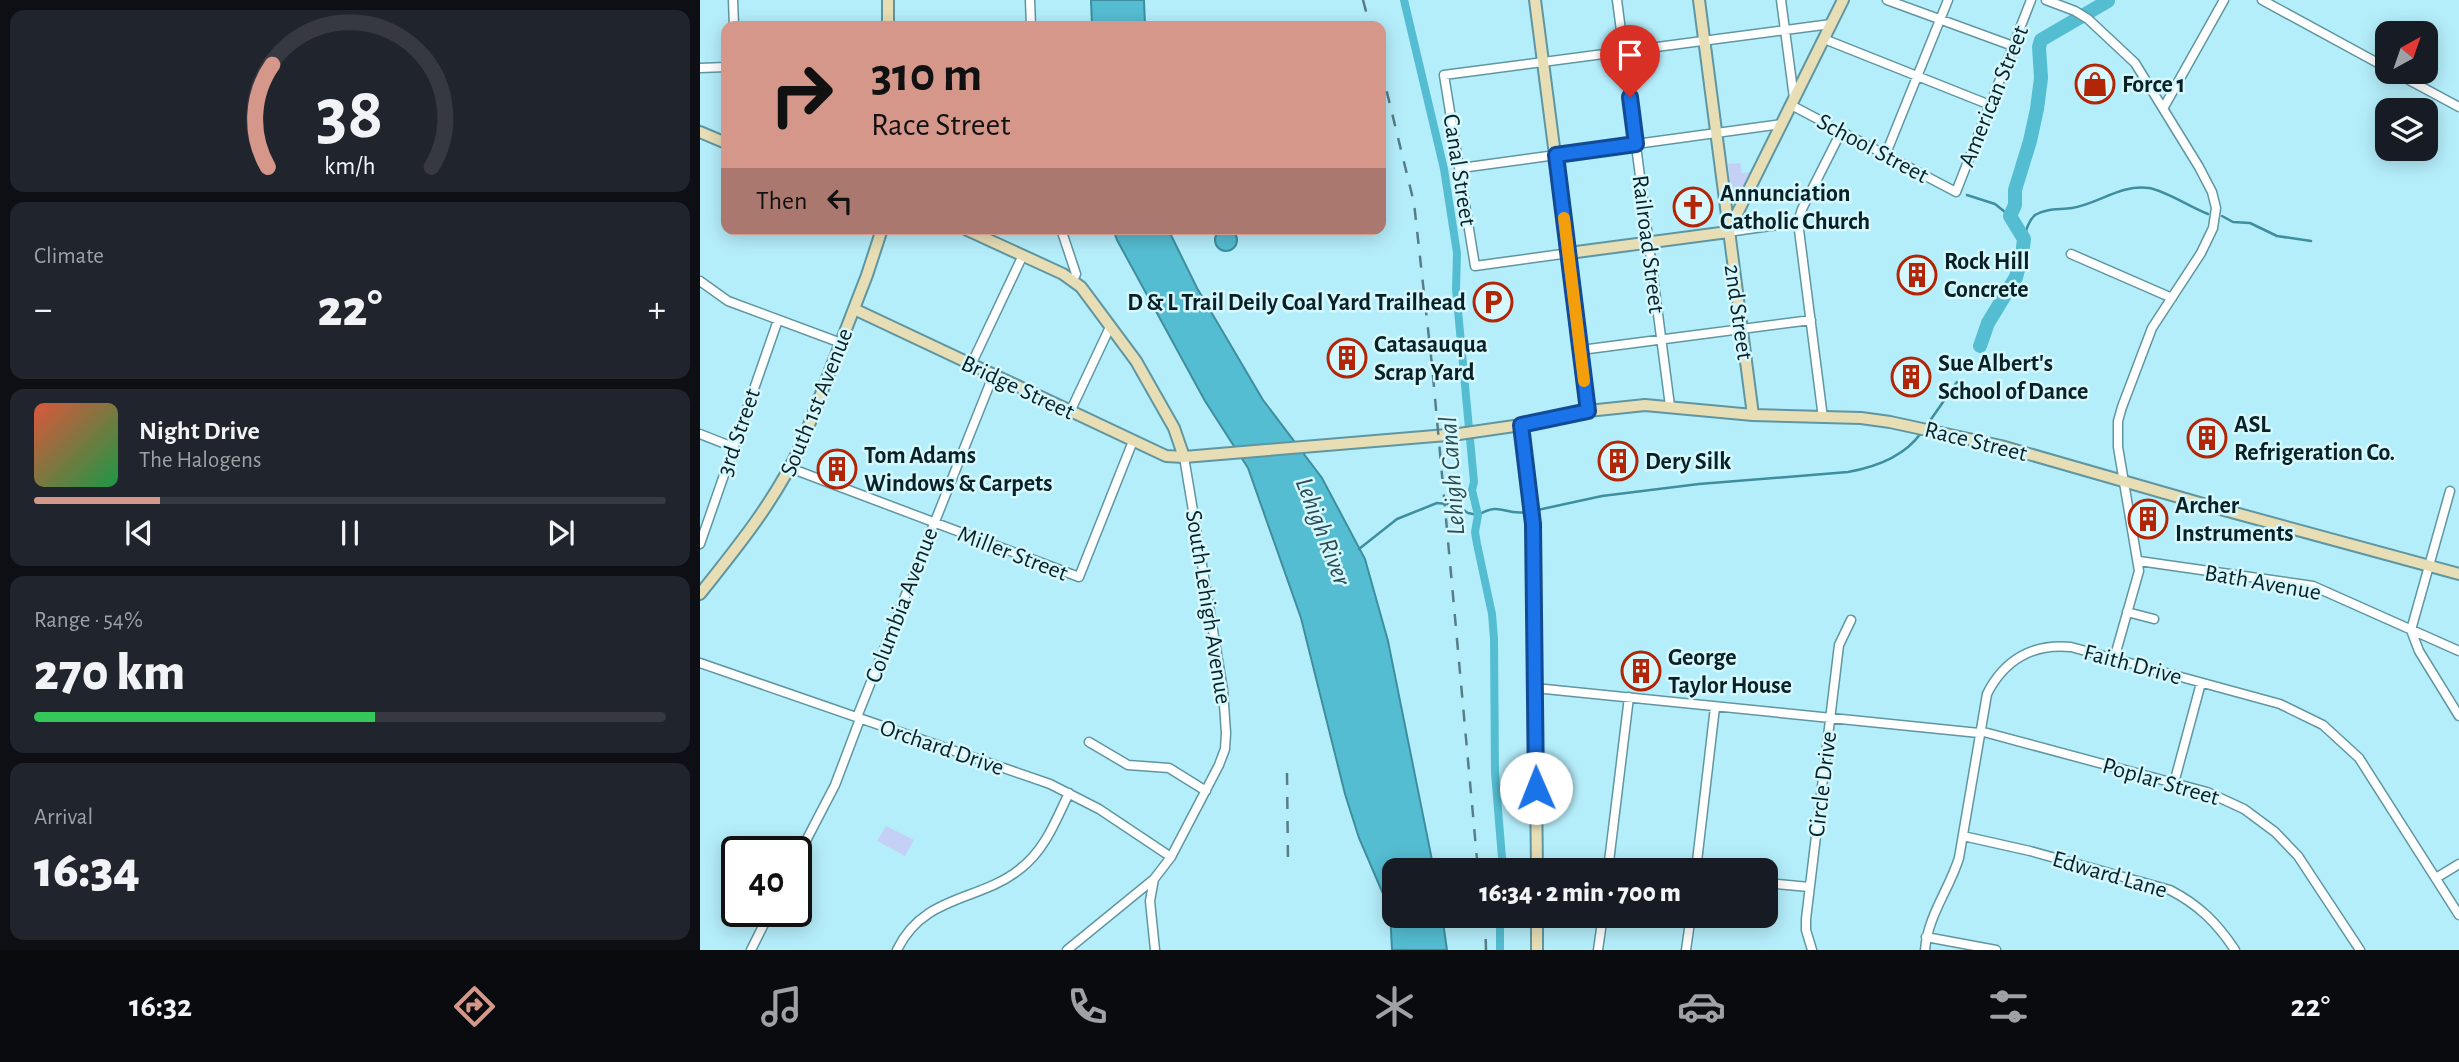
<!DOCTYPE html>
<html lang="en">
<head>
<meta charset="utf-8">
<style>
  :root { --surface:#171b24; --page:#20242c; --text:#f1f3f6; --muted:#9ea1a6; --line:#363941; --accent:#d5978a }
  body { margin:0; font-family:"Alegreya Sans",sans-serif; background:var(--page); color:var(--text); height:100vh; display:flex; flex-direction:column; font-size:26px; white-space:nowrap }
  * { box-sizing:border-box; margin:0 }
  p { font-size:23px; color:var(--muted) }
  .icon { flex:none; width:38px; height:38px; fill:none; stroke:currentColor; stroke-width:2; stroke-linecap:round; stroke-linejoin:round }
  .map { position:relative; flex:1; overflow:hidden }
  .panel { display:flex; flex-direction:column; gap:10px; padding:10px; background:#0d0f14; width:700px }
  .panel>* { flex:none }
  .guide { position:absolute; left:21px; top:21px; width:665px; height:214px; border-radius:14px; box-shadow:0 4px 18px #0003; background:#d5978a; color:#111; overflow:hidden }
  .needle { width:46px; rotate:40deg }
  .controls { position:absolute; left:1675px; top:21px; display:grid; gap:14px }
  .controls a { display:grid; place-items:center; width:63px; height:63px; border-radius:14px; background:var(--surface); box-shadow:0 4px 18px #0003; font-size:35px }
  .speed { position:absolute; left:21px; top:836px; display:flex; gap:14px; font-size:35px; font-weight:700; text-align:center }
  .speed>* { display:grid; place-content:center; width:91px; height:91px; border-radius:50%; background:var(--surface); box-shadow:0 4px 18px #0003; line-height:1 }
  .speed .limit { border:4px solid #111; border-radius:10px; background:#fff; color:#111 }
  .pin { position:absolute; display:grid; place-items:center; width:60px; height:60px; color:#fff; margin:-72px -30px; border-radius:50% 50% 50% 0; rotate:-45deg; box-shadow:0 0 7px #0007 }
  .pin .icon { rotate:45deg }
  .me { position:absolute; width:77px; margin:-38px; rotate:359deg; stroke-linejoin:round; filter:drop-shadow(0 0 5px #0008) }
  .turn { display:flex; align-items:center; gap:24px; height:147px; padding:0 35px; font-size:32px }
  .turn .icon { width:91px; height:91px; stroke-width:2.5 }
  .turn b { display:block; font-size:49px; line-height:60px }
  .then { display:flex; align-items:center; height:66px; padding:0 35px; background:#0003; gap:14px; font-size:26px }
  .big { font-size:52px; font-weight:800; line-height:1.1 }
  .panel .card { flex:1; display:flex; flex-direction:column; justify-content:center; gap:10px; min-width:0; padding:0 24px; border-radius:14px; background:var(--page) }
  .panel .dial { align-items:center; gap:0 }
  .dial svg { height:182px; overflow:visible; fill:none; stroke:var(--line); stroke-width:7; stroke-linecap:round; text-anchor:middle }
  .dial text { fill:var(--text); stroke:none }
  .song { display:flex; align-items:center; gap:21px }
  .cover { width:84px; height:84px; border-radius:10px; background:linear-gradient(135deg,hsl(10 70% 55%),hsl(140 70% 35%)) }
  .played { height:7px; border-radius:4px; background:linear-gradient(90deg,var(--accent) 20%,var(--line) 20%) }
  .keys { display:flex; justify-content:space-around; direction:ltr }
  .heat { display:flex; justify-content:space-between; align-items:center; font-size:38px; direction:ltr }
  .charge { height:10px; border-radius:5px; background:linear-gradient(90deg,#34c759 54%,var(--line) 0) }
  .trip { position:absolute; left:682px; top:858px; width:396px; height:70px; border-radius:14px; background:var(--surface); box-shadow:0 4px 18px #0003; font-weight:800; line-height:70px; text-align:center }
  .tabs { display:flex; height:112px; justify-content:space-around; align-items:center; background:#090b0e; color:var(--muted) }
  .tabs .icon { width:49px; height:49px }
  .tabs .current { color:var(--accent) }
  .tabs b { font-size:32px; color:var(--text) }
  main { display:flex; flex:1; min-height:0 }
  .map>svg:first-child { display:block }
</style>
</head>
<body>
<main>
<section class="panel">
<div class="card dial"><svg viewBox="0 0 100 80">
<path d="M14 69A42 42 0 1 1 86 69"/>
<path d="M14 69A42 42 0 0 1 16 24" stroke="#d5978a"/>
<text x="50" y="56" font-size="32" font-weight="700">38</text>
<text x="50" y="72" font-size="11">km/h</text>
</svg></div>
<div class="card"><p>Climate</p>
<div class="heat"><a>−</a><b class="big">22°</b><a>+</a></div>
</div>
<div class="card">
<div class="song"><i class="cover"></i><div><b>Night Drive</b><p>The Halogens</p></div></div>
<div class="played"></div>
<div class="keys"><svg class="icon" aria-label="previous" viewBox="0 0 24 24"><path d="M18 5L8 12l10 7zM5 5v14"/></svg><svg class="icon" aria-label="pause" viewBox="0 0 24 24"><path d="M8 5v14M16 5v14"/></svg><svg class="icon" aria-label="next" viewBox="0 0 24 24"><path d="M6 5l10 7-10 7zM19 5v14"/></svg></div>
</div>
<div class="card"><p>Range · 54%</p><b class="big">270 km</b><div class="charge"></div></div>
<div class="card"><p>Arrival</p><b class="big">16:34</b></div>
</section>
<div class="map">
<svg width="1759" height="950" viewBox="0 0 1759 950">
  <rect width="100%" height="100%" fill="#b5eefb"/>
  <path fill="#c5d0f6" d="M1040 163 1042 173 1052 172 1036 201H1033L1028 164Z
    M186 826 214 840 205 856 177 841Z"/>
  <path fill="#55bdd2" stroke="#3e8e9e" stroke-width="2" d="M391 0H444L445 26H392Z
    M413 229H468L497 288 563 400 622 478 665 559 688 641 734 870H695V915H742L747 950H692L690 910 659 838 645 794 601 618 548 468 505 401 417 240Z
    M515 240a11 11 0 1 1 22 0a11 11 0 1 1-22 0Z"/>
  <g fill="none" stroke-linecap="round" stroke-linejoin="round">
    <path stroke="#3e8e9e" stroke-width="2.5" d="M1267 195 1295 204 1310 216
      M1522 216 1533 222 1550 223 1577 236 1611 241
      M1324 239C1326 231 1328 221 1335 215 1346 208 1360 210 1372 208 1398 204 1421 184 1449 188 1464 190 1492 208 1508 214
      M1227 425 1257 382
      M833 511 902 496 999 484 1148 472C1176 467 1204 457 1221 433
      M659 549 697 519 737 503 756 505 768 513 778 515C802 501 803 516 827 512"/>
    <path stroke="#55bdd2" stroke-width="8" d="M704 0 744 169 757 253 756 289 774 482 772 490 778 515 775 532 777 544 792 614 794 639 795 773 803 870
      M800 915V950"/>
    <path stroke="#55bdd2" stroke-width="14" d="M1280 346 1288 323 1316 277 1322 256 1324 239 1310 216 1315 205V190L1330 141 1337 109 1341 78 1339 47 1341 40 1408 1"/>
    <defs>
      <path id="street" d="M33 0 34 26
        M330 0 331 26
        M917 0 970 406
        M1081 0 1094 98
        M1187 0 1313 46
        M1346 0 1375 11 1388 19 1435 63 1499 167 1512 192 1516 208 1513 228 1501 253 1452 328 1422 407 1418 421V447L1439 571 1414 659
        M1562 0 1687 68
        M1124 39 1290 105
        M0 68 26 67
        M1694 72 1759 107
        M1091 105 1256 192 1331 0
        M1464 107 1524 0
        M1185 156 1248 0
        M761 168 1082 124
        M361 229 376 274 373 280
        M1028 232 1098 222
        M869 253 775 266 744 75 1131 24
        M1371 254 1472 298
        M0 281 28 301 141 343
        M881 350 1111 320
        M271 365 323 255
        M370 412 410 327
        M1123 418 1098 222 1102 209 1141 132
        M0 434 33 447
        M90 468 379 577 433 441
        M1750 491 1711 630 1719 651 1759 716
        M0 544 78 320
        M1439 561 1613 586 1759 651
        M1427 612 1454 619
        M0 663 350 784 399 809 471 857
        M835 688 1279 733
        M157 717 293 376
        M1280 731 1507 792 1544 809 1575 832 1598 856 1660 950
        M389 742 428 765 469 768 506 791
        M1474 783 1501 683
        M1263 836 1330 851 1470 890C1499 905 1517 923 1535 950
        M96 860 135 785 160 719
        M909 867 935 870
        M908 870 929 697
        M996 870 1015 707
        M1736 878 1759 864
        M1066 883 1109 887
        M1226 937 1296 950
        M51 950 70 912
        M197 950C224 894 279 902 320 869 345 850 356 820 369 793
        M367 950 454 879
        M455 950 450 901 454 879 471 857 519 765 525 749 526 733 523 690 484 457
        M898 950 903 915
        M986 950 991 915
        M1112 950 1106 930V919L1139 645 1151 620
        M1225 950C1228 915 1249 890 1259 858L1287 694C1304 660 1333 643 1371 647L1580 704 1623 725 1659 758 1759 915"/>
      <path id="secondary" d="M188 0V26
        M835 0 888 411
        M999 0 1053 415
        M0 132 26 143
        M265 229 363 274 381 287 436 361 474 428 484 457
        M869 253 1028 232 1143 0
        M154 309 466 456 484 457 759 434 821 425 888 411 945 405 1053 415 1161 418 1190 422 1301 446 1524 510 1759 574
        M821 425 833 525 837 870
        M0 594C39 545 75 501 102 443L167 275 182 229
        M837 950V915"/>
    </defs>
    <use href="#street" stroke="#5f96a1" stroke-width="11"/>
    <use href="#secondary" stroke="#5f96a1" stroke-width="14"/>
    <use href="#street" stroke="#fff" stroke-width="8"/>
    <use href="#secondary" stroke="#e7deb6" stroke-width="10"/>
    <path stroke="#577e86" stroke-width="2.5" stroke-dasharray="12 12" stroke-linecap="butt" d="M663 0 670 26
      M681 68 714 203 732 365 778 870
      M587 773 588 863
      M785 915 786 950"/>
  </g>
  <g fill="none" stroke-linecap="round" stroke-linejoin="round">
    <defs>
      <path id="route" d="M836 788 833 524 821 425 888 411 856 155 936 144 930 97"/>
    </defs>
    <use href="#route" stroke="#114b97" stroke-width="18"/>
    <use href="#route" stroke="#1a73e8" stroke-width="12"/>
    <path stroke="#f59e0b" stroke-width="12" d="M864 218 884 381"/>
  </g>
  <defs>
    <symbol id="shop-ring" viewBox="-11 -11 22 22"><circle r="9.5" fill="#d5f7fe" stroke="#b22607" stroke-width="1.5"/><path d="M-5-2.5h2.3a2.7 3.5 0 0 1 5.4 0H5L5.5 6h-11ZM-1.5-2.5h3a1.5 2.3 0 0 0-3 0Z" fill="#b22607"/></symbol>
    <symbol id="church-ring" viewBox="-11 -11 22 22"><circle r="9.5" fill="#d5f7fe" stroke="#b22607" stroke-width="1.5"/><path d="M-1.2-6h2.4v3.5h3.3v2.4h-3.3V6h-2.4V-.1h-3.3v-2.4h3.3Z" fill="#b22607"/></symbol>
    <symbol id="building-ring" viewBox="-11 -11 22 22"><circle r="9.5" fill="#d5f7fe" stroke="#b22607" stroke-width="1.5"/><path d="M-4-6H4V6H1V3H-1V6H-4ZM-2.5-4.3h1.7v1.8h-1.7ZM.8-4.3h1.7v1.8H.8ZM-2.5-1h1.7V.8h-1.7ZM.8-1h1.7V.8H.8Z" fill="#b22607"/></symbol>
    <symbol id="parking-ring" viewBox="-11 -11 22 22"><circle r="9.5" fill="#d5f7fe" stroke="#b22607" stroke-width="1.5"/><path d="M-3.5-5.5H1a3.5 3.5 0 0 1 0 7H-1V5.5H-3.5ZM-1-3.4V-.6H.8a1.4 1.4 0 0 0 0-2.8Z" fill="#b22607"/></symbol>
  </defs>
  <g fill-rule="evenodd">
    <use href="#shop-ring" x="1373" y="62" width="44" height="44"/>
    <use href="#church-ring" x="971" y="185" width="44" height="44"/>
    <use href="#building-ring" x="1195" y="253" width="44" height="44"/>
    <use href="#parking-ring" x="771" y="280" width="44" height="44"/>
    <use href="#building-ring" x="625" y="336" width="44" height="44"/>
    <use href="#building-ring" x="1189" y="355" width="44" height="44"/>
    <use href="#building-ring" x="1485" y="416" width="44" height="44"/>
    <use href="#building-ring" x="896" y="439" width="44" height="44"/>
    <use href="#building-ring" x="115" y="447" width="44" height="44"/>
    <use href="#building-ring" x="1426" y="497" width="44" height="44"/>
    <use href="#building-ring" x="919" y="649" width="44" height="44"/>
  </g>
  <g text-anchor="middle" stroke-width="5" stroke-linejoin="round" paint-order="stroke">
    <g font-size="24" font-weight="bold" fill="#092025" stroke="#d5f7fe" text-anchor="start">
      <text x="1422" y="92">Force 1</text>
      <text x="1020" y="201">Annunciation<tspan x="1020" dy="28">Catholic Church</tspan></text>
      <text x="1244" y="269">Rock Hill<tspan x="1244" dy="28">Concrete</tspan></text>
      <text x="766" y="310" text-anchor="end">D &amp; L Trail Deily Coal Yard Trailhead</text>
      <text x="674" y="352">Catasauqua<tspan x="674" dy="28">Scrap Yard</tspan></text>
      <text x="1238" y="371">Sue Albert's<tspan x="1238" dy="28">School of Dance</tspan></text>
      <text x="1534" y="432">ASL<tspan x="1534" dy="28">Refrigeration Co.</tspan></text>
      <text x="164" y="463">Tom Adams<tspan x="164" dy="28">Windows &amp; Carpets</tspan></text>
      <text x="945" y="469">Dery Silk</text>
      <text x="1475" y="513">Archer<tspan x="1475" dy="28">Instruments</tspan></text>
      <text x="968" y="665">George<tspan x="968" dy="28">Taylor House</tspan></text>
    </g>
    <g font-size="24" fill="#092025" stroke="#d5f7fe">
      <text transform="translate(1293 96) rotate(-68)" y="8">American Street</text>
      <text transform="translate(1173 148) rotate(28)" y="8">School Street</text>
      <text transform="translate(760 170) rotate(81)" y="8">Canal Street</text>
      <text transform="translate(949 244) rotate(83)" y="8">Railroad Street</text>
      <text transform="translate(1039 312) rotate(82)" y="8">2nd Street</text>
      <text transform="translate(318 387) rotate(25)" y="8">Bridge Street</text>
      <text transform="translate(116 402) rotate(-68)" y="8">South 1st Avenue</text>
      <text transform="translate(38 432) rotate(-71)" y="8">3rd Street</text>
      <text transform="translate(1276 441) rotate(14)" y="8">Race Street</text>
      <text transform="translate(313 553) rotate(21)" y="8">Miller Street</text>
      <text transform="translate(1563 582) rotate(10)" y="8">Bath Avenue</text>
      <text transform="translate(201 605) rotate(-69)" y="8">Columbia Avenue</text>
      <text transform="translate(509 607) rotate(81)" y="8">South Lehigh Avenue</text>
      <text transform="translate(1433 664) rotate(15)" y="8">Faith Drive</text>
      <text transform="translate(242 747) rotate(19)" y="8">Orchard Drive</text>
      <text transform="translate(1461 781) rotate(16)" y="8">Poplar Street</text>
      <text transform="translate(1122 784) rotate(-83)" y="8">Circle Drive</text>
      <text transform="translate(1410 874) rotate(16)" y="8">Edward Lane</text>
    </g>
    <g font-size="26" font-style="italic" fill="#2c4c52" stroke="#d5f7fe">
      <text transform="translate(751 476) rotate(-94)" y="9">Lehigh Canal</text>
      <text transform="translate(624 531) rotate(69)" y="9">Lehigh River</text>
    </g>
  </g>
</svg>
<div class="controls">
<a><svg class="needle" viewBox="-14 -14 28 28"><path d="M0-13l5 13h-10z" fill="#e53935"/><path d="M0 13l5-13h-10z" fill="#9ea1a6"/></svg></a>
<a><svg class="icon" aria-label="layers" viewBox="0 0 24 24"><path d="M12 4l9 5-9 5-9-5zM3 14l9 5 9-5"/></svg></a>
</div>
<div class="speed"><div class="limit">40</div></div>
<div class="pin" style="left:930px;top:97px;background:#d93025"><svg class="icon" aria-label="arrive" viewBox="0 0 24 24"><path d="M6 21V4h12l-3 4 3 4H6"/></svg></div>
<svg class="me" style="left:836px;top:788px" viewBox="-20 -20 40 40"><circle r="19" fill="#fff"/><path d="M0-13L10 11 0 6-10 11z" fill="#1a73e8"/></svg>
<div class="trip">16:34 · 2 min · 700 m</div>
<div class="guide">
<div class="turn"><svg class="icon" aria-label="right" viewBox="0 0 24 24"><path d="M7 20v-9h11M14 6l5 5-5 5"/></svg><div><b>310 m</b>Race Street</div></div>
<div class="then">Then<svg class="icon" aria-label="left" viewBox="0 0 24 24"><path d="M17 20v-9H6M10 6l-5 5 5 5"/></svg></div>
</div>
</div>
</main>
<nav class="tabs">
<b>16:32</b>
<svg class="icon current" aria-label="directions" viewBox="0 0 24 24"><path d="M12 3l9 9-9 9-9-9zM9 14v-3h6M13 9l2 2-2 2"/></svg>
<svg class="icon" aria-label="music" viewBox="0 0 24 24"><path d="M9 18V5l10-2v13"/><circle cx="6" cy="18" r="3"/><circle cx="16" cy="16" r="3"/></svg>
<svg class="icon" aria-label="phone" viewBox="0 0 24 24"><path d="M5 4h4l2 5-3 2q2 4 5 5l2-3 5 2v4C11 20 4 13 5 4z"/></svg>
<svg class="icon" aria-label="climate" viewBox="0 0 24 24"><path d="M12 3v18M4 7l16 10M4 17L20 7"/></svg>
<svg class="icon" aria-label="car" viewBox="0 0 24 24"><path d="M5 17H2v-5l4-1 3-4h7l3 4 3 1v5h-3M9 17h6M6 11h13"/><circle cx="7" cy="17" r="2"/><circle cx="17" cy="17" r="2"/></svg>
<svg class="icon" aria-label="filters" viewBox="0 0 24 24"><path d="M4 7h16M4 17h16"/><circle cx="9" cy="7" r="2"/><circle cx="15" cy="17" r="2"/></svg>
<b>22°</b>
</nav>
</body>
</html>
